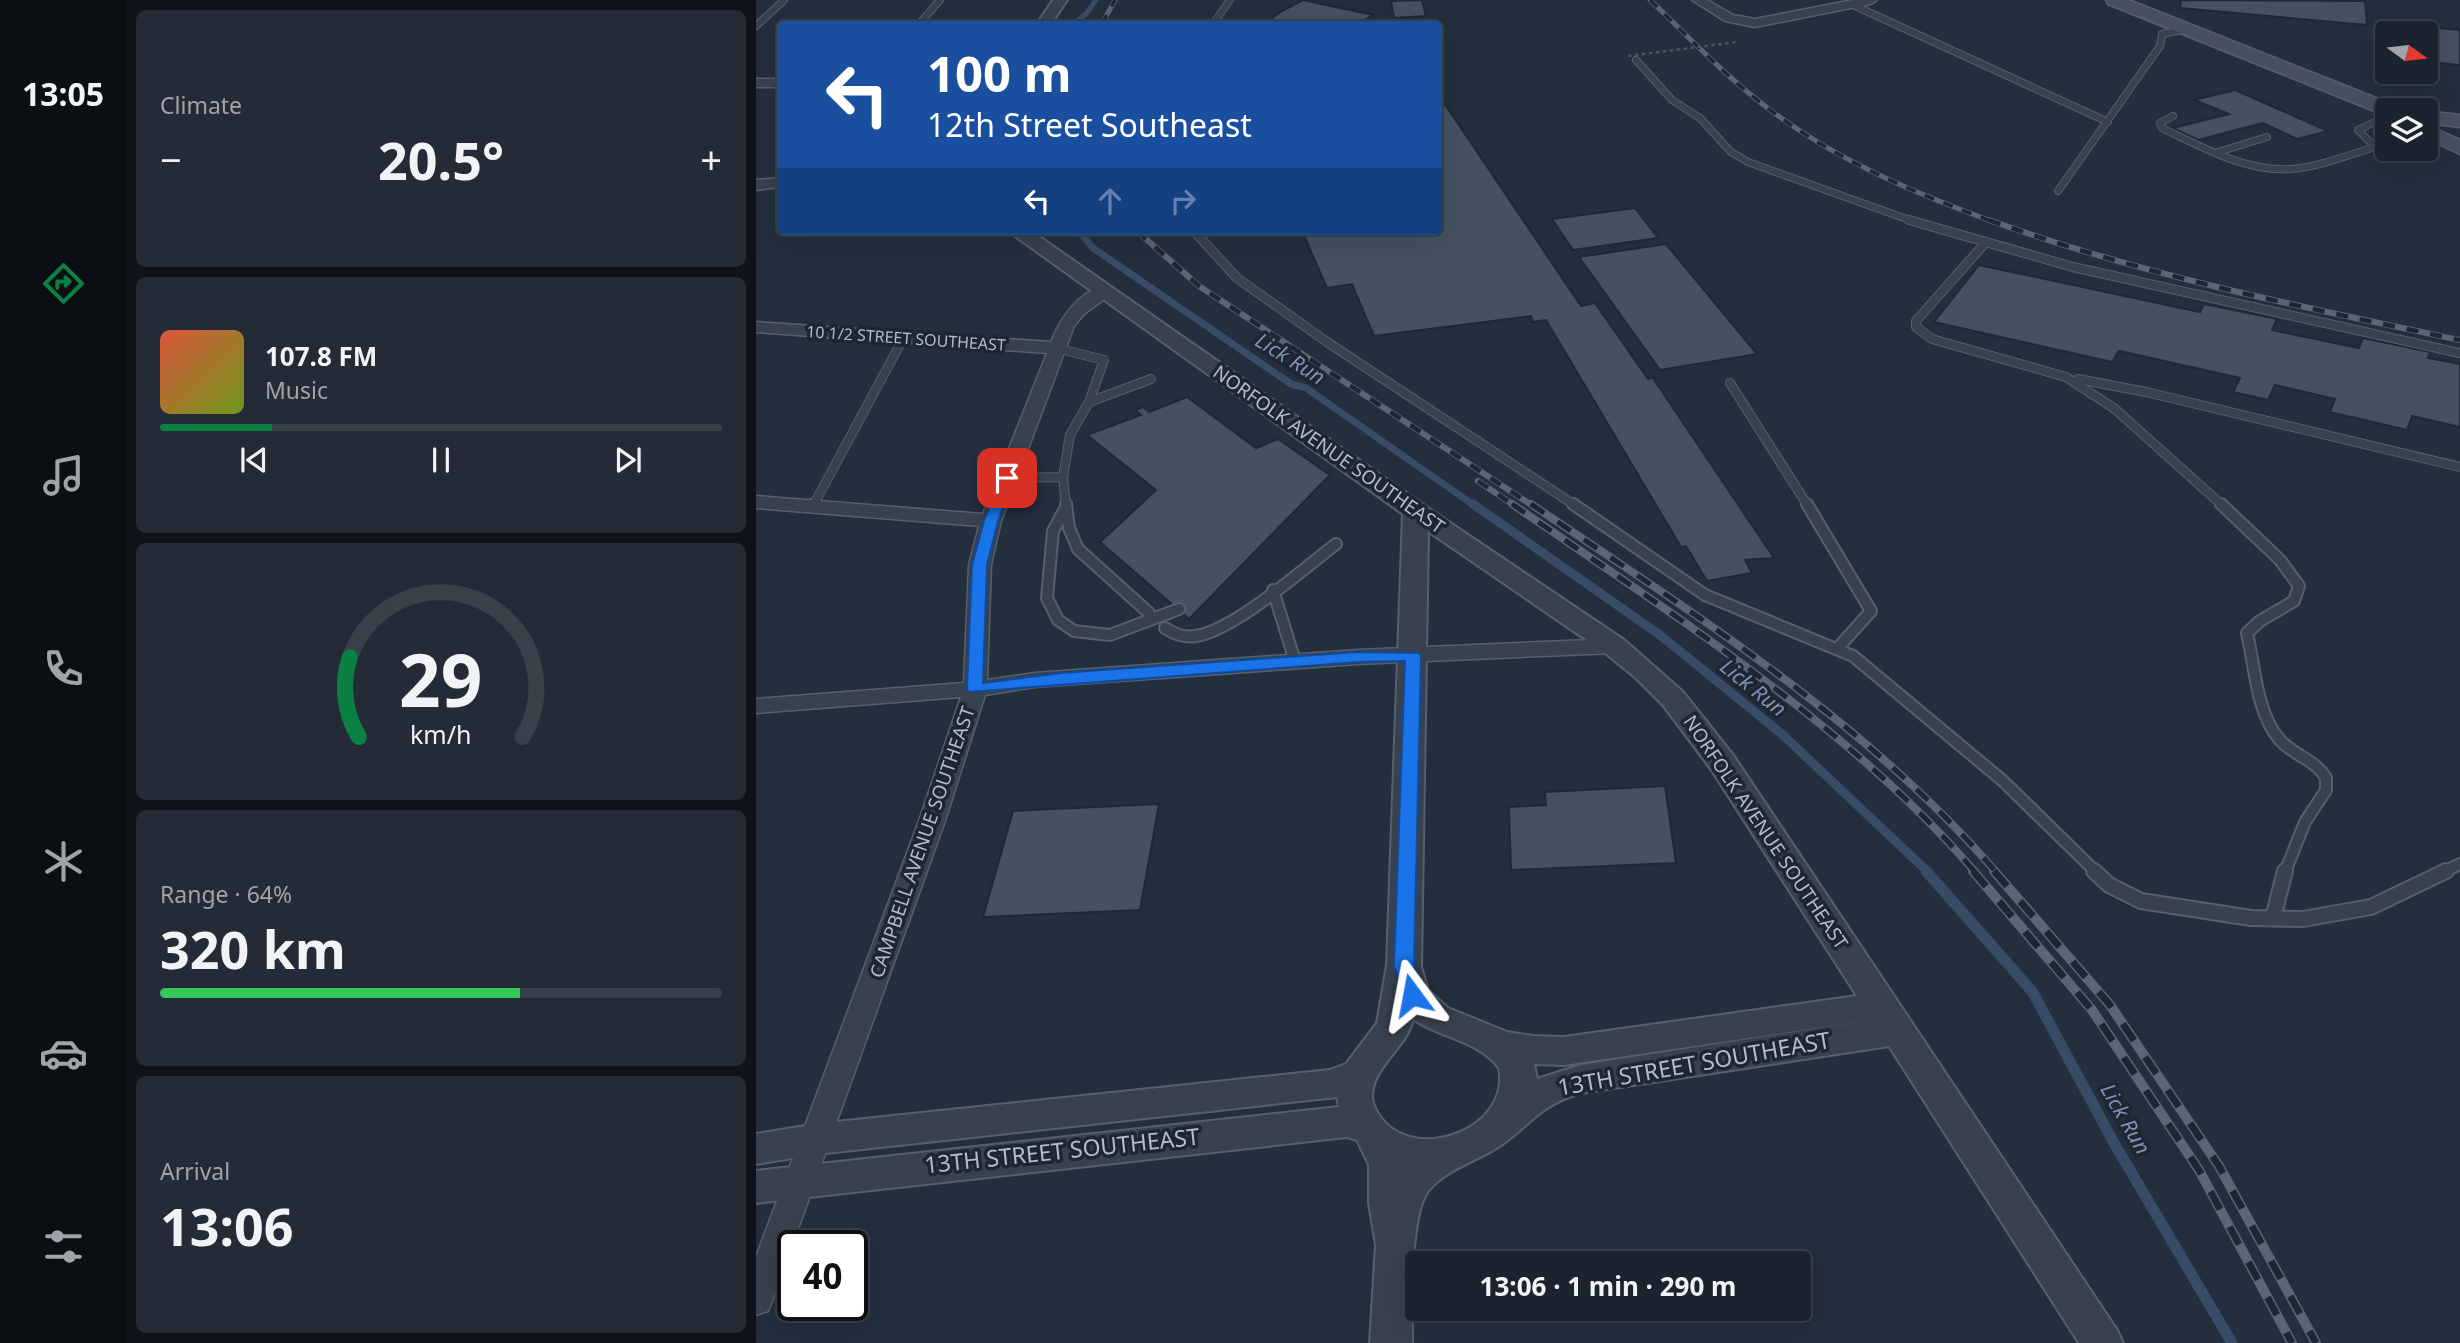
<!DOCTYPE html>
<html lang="en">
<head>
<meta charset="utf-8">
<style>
  :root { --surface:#1b232e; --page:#242b36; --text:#f1f3f6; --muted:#a0a4aa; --line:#39404a; --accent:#0b8043 }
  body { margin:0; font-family:"Noto Sans",sans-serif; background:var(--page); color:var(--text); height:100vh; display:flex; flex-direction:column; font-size:26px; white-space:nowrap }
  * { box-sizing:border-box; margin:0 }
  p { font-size:23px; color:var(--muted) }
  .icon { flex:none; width:38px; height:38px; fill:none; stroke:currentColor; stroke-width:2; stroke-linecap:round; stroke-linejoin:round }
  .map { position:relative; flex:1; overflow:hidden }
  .panel { display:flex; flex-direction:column; gap:10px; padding:10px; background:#0f1319; width:630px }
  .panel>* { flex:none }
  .hud { position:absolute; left:21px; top:21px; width:665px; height:214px; border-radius:7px; box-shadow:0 7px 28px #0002,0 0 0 2px var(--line); background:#1a4fa0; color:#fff; overflow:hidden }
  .needle { width:46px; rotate:105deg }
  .tools { position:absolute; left:1619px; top:21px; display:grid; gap:14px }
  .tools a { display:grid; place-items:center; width:63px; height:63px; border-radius:7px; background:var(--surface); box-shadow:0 7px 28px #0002,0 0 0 2px var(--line); font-size:35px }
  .speed { position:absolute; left:21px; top:1230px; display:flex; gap:14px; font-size:35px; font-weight:700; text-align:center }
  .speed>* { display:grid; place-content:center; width:91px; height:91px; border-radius:50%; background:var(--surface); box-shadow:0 7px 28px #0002,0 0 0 2px var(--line); line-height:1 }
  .speed .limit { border:4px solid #111; border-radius:10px; background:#fff; color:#111 }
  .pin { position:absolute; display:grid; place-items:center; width:60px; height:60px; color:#fff; margin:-30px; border-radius:14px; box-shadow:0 4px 10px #0006 }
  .me { position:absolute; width:77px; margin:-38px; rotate:347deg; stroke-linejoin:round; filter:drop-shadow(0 0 5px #0008) }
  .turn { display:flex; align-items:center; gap:24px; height:147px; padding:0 35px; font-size:32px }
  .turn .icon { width:91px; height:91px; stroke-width:2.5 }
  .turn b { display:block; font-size:49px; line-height:60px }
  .lanes { display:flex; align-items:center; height:66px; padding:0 35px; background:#0003; justify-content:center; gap:35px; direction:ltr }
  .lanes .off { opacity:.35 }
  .big { font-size:52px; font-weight:700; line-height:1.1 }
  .panel .widget { flex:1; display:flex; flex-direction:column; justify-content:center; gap:10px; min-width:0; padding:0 24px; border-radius:10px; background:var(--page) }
  .panel .dial { align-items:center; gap:0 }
  .dial svg { height:182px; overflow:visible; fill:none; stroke:var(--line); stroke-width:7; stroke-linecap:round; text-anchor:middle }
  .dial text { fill:var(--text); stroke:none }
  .song { display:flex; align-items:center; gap:21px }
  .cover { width:84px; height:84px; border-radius:10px; background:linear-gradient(135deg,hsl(10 70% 55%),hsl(80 70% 35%)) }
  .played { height:7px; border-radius:4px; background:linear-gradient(90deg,var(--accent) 20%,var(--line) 20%) }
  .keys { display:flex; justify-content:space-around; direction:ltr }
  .heat { display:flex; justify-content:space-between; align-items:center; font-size:38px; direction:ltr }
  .charge { height:10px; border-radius:5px; background:linear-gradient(90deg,#34c759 64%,var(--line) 0) }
  .trip { position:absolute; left:649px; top:1251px; width:406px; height:70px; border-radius:7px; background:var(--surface); box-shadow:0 7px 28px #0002,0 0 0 2px var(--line); font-weight:700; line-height:70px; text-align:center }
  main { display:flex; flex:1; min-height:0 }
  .tab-bar { display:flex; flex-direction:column; width:126px; justify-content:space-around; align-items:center; background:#0b0e12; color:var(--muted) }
  .tab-bar .icon { width:49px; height:49px }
  .tab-bar .on { color:var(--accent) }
  .tab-bar b { font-size:32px; color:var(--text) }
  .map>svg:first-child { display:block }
</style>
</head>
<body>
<main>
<nav class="tab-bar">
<b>13:05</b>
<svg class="icon on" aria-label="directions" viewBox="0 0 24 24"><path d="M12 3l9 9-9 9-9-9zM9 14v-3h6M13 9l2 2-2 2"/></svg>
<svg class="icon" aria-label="music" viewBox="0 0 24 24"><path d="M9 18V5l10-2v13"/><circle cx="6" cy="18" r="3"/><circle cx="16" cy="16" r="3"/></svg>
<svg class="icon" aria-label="phone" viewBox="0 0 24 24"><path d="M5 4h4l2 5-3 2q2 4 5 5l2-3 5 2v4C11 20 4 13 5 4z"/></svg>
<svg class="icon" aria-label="climate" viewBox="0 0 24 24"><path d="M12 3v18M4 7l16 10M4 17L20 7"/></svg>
<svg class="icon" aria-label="car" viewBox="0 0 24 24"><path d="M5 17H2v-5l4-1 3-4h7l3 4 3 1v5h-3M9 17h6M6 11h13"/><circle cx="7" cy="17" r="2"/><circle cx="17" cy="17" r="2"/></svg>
<svg class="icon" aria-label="filters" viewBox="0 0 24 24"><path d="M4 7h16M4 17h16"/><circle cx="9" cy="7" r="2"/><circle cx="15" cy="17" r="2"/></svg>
</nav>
<section class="panel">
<div class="widget"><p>Climate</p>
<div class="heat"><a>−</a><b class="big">20.5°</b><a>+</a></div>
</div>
<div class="widget">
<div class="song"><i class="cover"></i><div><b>107.8 FM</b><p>Music</p></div></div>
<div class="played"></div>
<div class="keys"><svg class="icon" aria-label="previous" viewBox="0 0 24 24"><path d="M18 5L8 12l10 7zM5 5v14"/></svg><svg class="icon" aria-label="pause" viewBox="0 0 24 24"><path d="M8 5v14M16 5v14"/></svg><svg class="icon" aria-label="next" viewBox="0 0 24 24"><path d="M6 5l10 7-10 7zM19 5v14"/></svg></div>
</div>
<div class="widget dial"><svg viewBox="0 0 100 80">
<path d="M14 69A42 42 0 1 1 86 69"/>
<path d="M14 69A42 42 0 0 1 10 34" stroke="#0b8043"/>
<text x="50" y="56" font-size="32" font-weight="700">29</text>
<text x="50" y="72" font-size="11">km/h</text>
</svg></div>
<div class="widget"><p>Range · 64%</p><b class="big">320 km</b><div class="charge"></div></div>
<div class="widget"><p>Arrival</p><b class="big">13:06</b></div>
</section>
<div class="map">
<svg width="1704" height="1343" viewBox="0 0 1704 1343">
  <rect width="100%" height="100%" fill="#242f3e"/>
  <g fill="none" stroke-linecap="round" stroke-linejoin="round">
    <path stroke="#394c67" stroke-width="5" d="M317 24 331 13 340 0"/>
    <path stroke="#394c67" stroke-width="7" d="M323 231 337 248 535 384 550 388 719 506"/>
    <path stroke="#394c67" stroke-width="9" d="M717 504 904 635 1027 735 1172 872"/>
    <path stroke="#394c67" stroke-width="11" d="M1170 871 1276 991 1358 1143 1476 1343"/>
  </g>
  <path fill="#455162" stroke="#1f2835" stroke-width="2" d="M547 0 617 15 602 24H509L524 12Z
    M666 0 670 16 638 18 635 1Z
    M1425 0 1609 1 1611 25 1424 8Z
    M1668 27 1704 30V65L1674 62Z
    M1479 90 1572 131 1541 139 1507 123 1442 140 1417 128 1473 114 1438 100Z
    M682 94 825 306 839 303 892 379 897 378 1018 558 989 560 996 573 951 581 930 546 925 547 790 320 777 322 775 316 618 336 596 284 571 288 546 231H682Z
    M879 208 902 238 817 250 796 219Z
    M910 244 1001 354 904 370 823 257Z
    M1223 265 1444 312 1448 304 1521 319 1516 330 1603 348 1607 338 1674 352 1672 358 1704 364V427L1656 416 1651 430 1574 412 1579 399 1519 385 1512 400 1477 392 1484 378 1363 351 1356 362 1178 322Z
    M431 397 500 448 522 439 574 475 433 619 344 542 400 490 331 435 385 415 379 410 387 407 393 412Z
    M909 786 920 863 755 870 753 807 790 805 789 792Z
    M403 804 384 910 227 917 257 811Z"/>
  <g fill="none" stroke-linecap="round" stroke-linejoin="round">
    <defs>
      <path id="service-far3" d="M1095 4 1352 122
        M163 24 184 0
        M457 24 474 0
        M0 26 28 0
        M880 60 916 100 944 118 975 152 992 162 1159 222
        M1417 116 1404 123 1406 128C1446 147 1489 172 1535 169 1563 167 1592 155 1619 147L1602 130 1631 116
        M1459 153 1511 137
        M1302 191 1404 46 1406 34 1430 29"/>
      <path id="service-far2" d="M1153 220 1317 267 1704 353
        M438 231 481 278 571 342 820 506
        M1230 242 1160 321V327L1176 339 1310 377 1359 409 1467 506
        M300 348 348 360 333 402 314 435 307 477 310 506
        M1322 379 1390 392 1704 467
        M974 383 1052 506
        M333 402 395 379
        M252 478 307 477
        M57 506 148 337"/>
      <path id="service-far1" d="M310 504 313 528 322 549 393 613
        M817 504 949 595 1097 656 1247 781 1340 872
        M1051 504 1115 611 1081 649
        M1465 504 1524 560 1543 586 1538 601 1504 621 1491 633C1499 667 1500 711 1523 739 1536 755 1559 759 1570 778V790L1549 822 1529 872
        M57 507 58 504
        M310 507 297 531 291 598 302 620 318 631 354 635 423 609
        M517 590 539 661
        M409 628C418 634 429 638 440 636 479 630 547 569 580 544
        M1687 872 1704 864"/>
      <path id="service" d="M1338 871 1353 885 1385 901 1495 918 1547 919 1615 907 1690 871
        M1517 918 1529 871"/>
      <path id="minor" d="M936 0H951L977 15 999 19 1097 0H1121L1115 4 999 27 969 21Z
        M0 79H24V87H0Z
        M24 178V187L0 190V180Z
        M348 286 354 287 356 291 354 295 328 314 318 326 245 521 235 565 231 680 279 673 602 650 858 639 866 641 869 646 866 651 858 653 602 664 279 687 229 695 189 821 16 1301 12 1311 0 1315V1257L163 821 205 697 0 713V699L208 683 213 565 223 526 0 508V496L227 514 291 353 0 332V322L295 342C304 319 322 292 348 286Z"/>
      <path id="tertiary" d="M297 0H311L295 24H281Z
        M252 231H275L669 506 868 640 927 692 977 755 1361 1330 1367 1343H1323L1133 1046 825 1093C784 1105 776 1123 745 1145 722 1161 692 1168 673 1190 653 1213 656 1311 656 1343H614L620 1245 613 1203V1165L601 1140 591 1137 0 1203V1171L583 1107 581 1097 61 1154 0 1164V1134L61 1124 574 1070 590 1064 621 1023 631 965 647 514ZM672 531 848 652 880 678 907 705 955 769 1101 996 808 1037 777 1036 751 1032 692 1008 672 990 665 967ZM657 1019C684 1038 722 1040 743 1068 756 1132 650 1168 620 1110 602 1076 652 1049 657 1019ZM1116 1020 825 1065 781 1079 778 1064 808 1065Z"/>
      <path id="secondary" d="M1350 0H1373L1640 106 1643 110H1631V115L1626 114 1352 4Z
        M1670 111 1704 115V127L1670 123Z
        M1670 125 1704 140V154L1670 138Z"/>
    </defs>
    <use href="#service-far3" stroke="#565f6c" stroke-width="8"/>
    <use href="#service-far2" stroke="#565f6c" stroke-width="10"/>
    <use href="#service-far1" stroke="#565f6c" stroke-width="14"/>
    <use href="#service" stroke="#565f6c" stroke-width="18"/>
    <use href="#minor" stroke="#565f6c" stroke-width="3"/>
    <use href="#tertiary" stroke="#565f6c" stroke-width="4"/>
    <use href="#secondary" stroke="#565f6c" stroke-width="3"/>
    <use href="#service-far3" stroke="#38414e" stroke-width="6"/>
    <use href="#service-far2" stroke="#38414e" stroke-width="8"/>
    <use href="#service-far1" stroke="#38414e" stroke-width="10"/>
    <use href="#service" stroke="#38414e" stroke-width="14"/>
    <use href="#minor" fill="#38414e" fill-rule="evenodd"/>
    <use href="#tertiary" fill="#38414e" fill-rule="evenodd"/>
    <use href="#secondary" fill="#465061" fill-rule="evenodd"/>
    <defs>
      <path id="rail-far3" d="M894 0C932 36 967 74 1009 106 1077 159 1158 193 1238 222
        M346 24 359 0"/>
      <path id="rail-far2" d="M1233 220C1386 275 1545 307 1704 340
        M381 231 443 286 777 506
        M722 481 759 506"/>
      <path id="rail-far1" d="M756 504C914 613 1094 726 1219 872
        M775 504C938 614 1111 722 1240 872"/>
      <path id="rail" d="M1217 871 1336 1010 1443 1170 1536 1343
        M1238 871 1354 1005 1463 1166 1560 1343"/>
    </defs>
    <use href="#rail-far3" stroke="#5a6575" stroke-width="5"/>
    <use href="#rail-far2" stroke="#5a6575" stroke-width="6"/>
    <use href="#rail-far1" stroke="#5a6575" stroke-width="8"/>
    <use href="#rail" stroke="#5a6575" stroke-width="10"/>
    <use href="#rail-far3" stroke="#1d2633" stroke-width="3.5" stroke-dasharray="10" stroke-linecap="butt"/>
    <use href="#rail-far2" stroke="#1d2633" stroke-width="4.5" stroke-dasharray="12" stroke-linecap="butt"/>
    <use href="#rail-far1" stroke="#1d2633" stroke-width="5" stroke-dasharray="16" stroke-linecap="butt"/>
    <use href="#rail" stroke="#1d2633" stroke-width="7" stroke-dasharray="20" stroke-linecap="butt"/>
    <path stroke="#44595c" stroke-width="2.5" stroke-dasharray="3.5 3.5" stroke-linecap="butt" d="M872 56 981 42"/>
  </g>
  <path fill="#1a73e8" stroke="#114b97" stroke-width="2" d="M251 474 258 478 242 521 231 565 227 683 305 673 602 652 663 653 665 656 658 965 666 995 663 1000 656 1002 649 1000 638 965 649 661 602 662 213 692 211 689 216 565 228 521 245 478Z"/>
  <g text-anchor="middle" stroke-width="7" stroke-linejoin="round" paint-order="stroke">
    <g font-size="16" fill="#b4bcc9" stroke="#1d2633">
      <text transform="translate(150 338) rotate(4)" y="6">10 1/2 STREET SOUTHEAST</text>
    </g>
    <g font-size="19" fill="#b4bcc9" stroke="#1d2633">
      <text transform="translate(573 449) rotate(35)" y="7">NORFOLK AVENUE SOUTHEAST</text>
      <text transform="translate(1010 832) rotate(56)" y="7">NORFOLK AVENUE SOUTHEAST</text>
      <text transform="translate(166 842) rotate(-71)" y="7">CAMPBELL AVENUE SOUTHEAST</text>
    </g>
    <g font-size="21" font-style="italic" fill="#7c92b1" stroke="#1d2633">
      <text transform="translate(534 359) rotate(32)" y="7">Lick Run</text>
      <text transform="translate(997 688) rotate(39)" y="7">Lick Run</text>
      <text transform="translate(1369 1119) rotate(60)" y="7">Lick Run</text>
    </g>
    <g font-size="23" fill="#b4bcc9" stroke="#1d2633">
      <text transform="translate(938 1064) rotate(-10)" y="8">13TH STREET SOUTHEAST</text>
      <text transform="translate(306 1151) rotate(-6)" y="8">13TH STREET SOUTHEAST</text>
    </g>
  </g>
</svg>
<div class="tools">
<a><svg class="needle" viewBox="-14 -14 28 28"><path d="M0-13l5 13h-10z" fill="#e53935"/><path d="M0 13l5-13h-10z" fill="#a0a4aa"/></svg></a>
<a><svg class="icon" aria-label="layers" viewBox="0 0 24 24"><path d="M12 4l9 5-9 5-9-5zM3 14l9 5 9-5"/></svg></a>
</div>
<div class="speed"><div class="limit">40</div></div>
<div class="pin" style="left:251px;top:478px;background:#d93025"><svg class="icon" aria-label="arrive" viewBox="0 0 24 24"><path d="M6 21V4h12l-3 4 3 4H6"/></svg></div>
<svg class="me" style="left:656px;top:995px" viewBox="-20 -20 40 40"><path d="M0-17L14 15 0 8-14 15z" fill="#1a73e8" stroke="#fff" stroke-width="4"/></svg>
<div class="trip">13:06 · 1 min · 290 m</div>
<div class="hud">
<div class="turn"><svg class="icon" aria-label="left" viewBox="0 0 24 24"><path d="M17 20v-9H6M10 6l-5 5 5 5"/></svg><div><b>100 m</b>12th Street Southeast</div></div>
<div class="lanes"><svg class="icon" aria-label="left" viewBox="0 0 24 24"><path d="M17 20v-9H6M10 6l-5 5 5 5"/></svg><svg class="icon off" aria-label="ahead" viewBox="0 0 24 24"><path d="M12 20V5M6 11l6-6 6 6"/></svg><svg class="icon off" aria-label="right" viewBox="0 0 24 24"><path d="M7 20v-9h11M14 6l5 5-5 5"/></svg></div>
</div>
</div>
</main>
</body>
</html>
